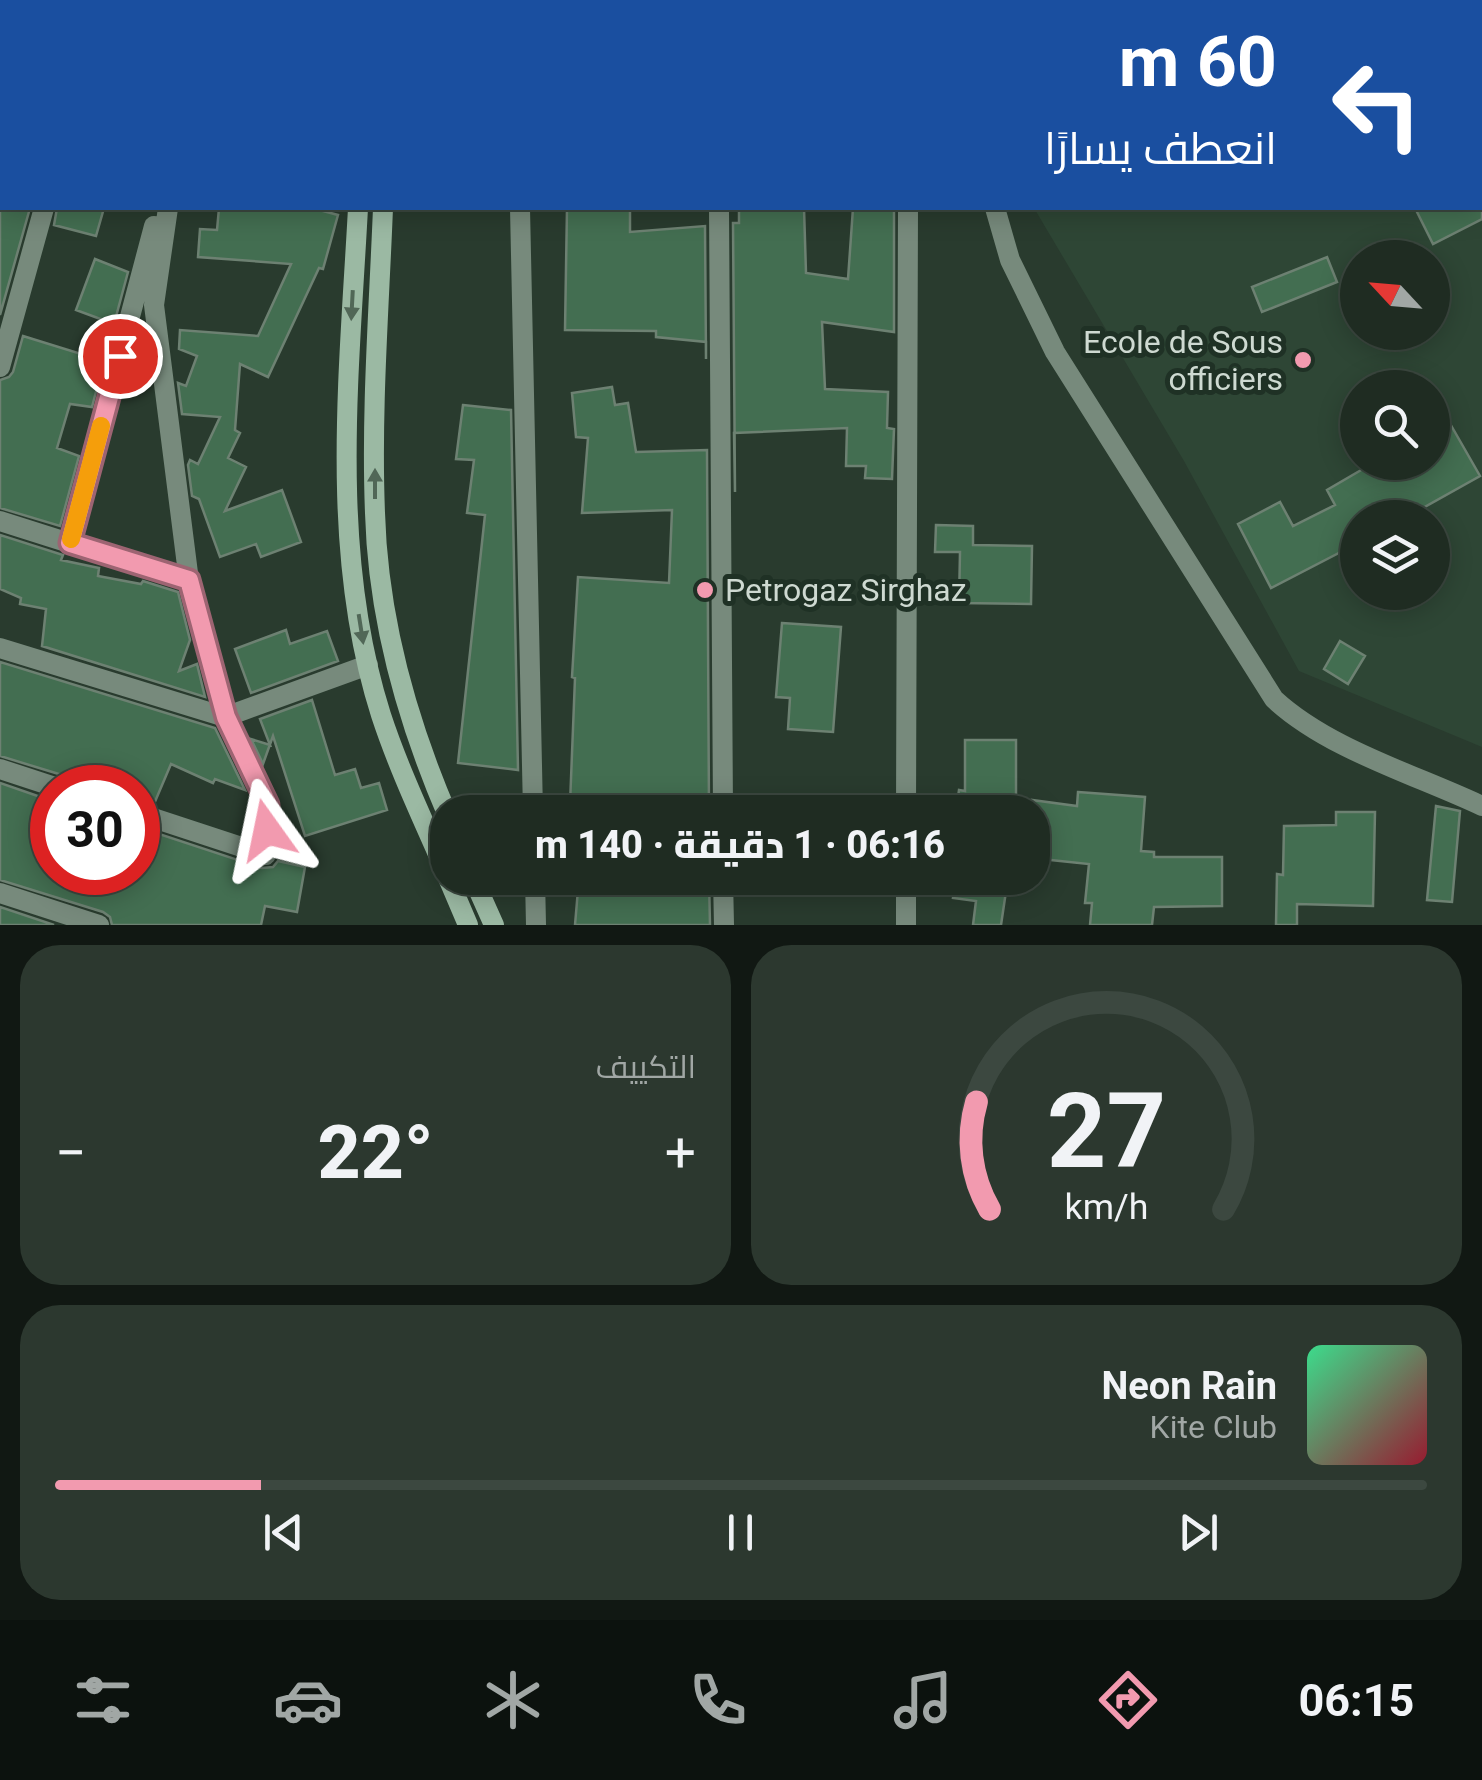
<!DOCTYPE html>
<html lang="ar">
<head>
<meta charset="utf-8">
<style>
  :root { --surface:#1f2c22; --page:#2c382f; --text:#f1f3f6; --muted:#a1a7a5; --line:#3c4840; --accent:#f29aaf }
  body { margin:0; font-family:Roboto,Cairo,sans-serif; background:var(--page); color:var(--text); direction:rtl; height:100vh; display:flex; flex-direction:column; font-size:38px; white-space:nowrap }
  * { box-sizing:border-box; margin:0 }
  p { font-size:32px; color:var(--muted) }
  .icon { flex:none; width:55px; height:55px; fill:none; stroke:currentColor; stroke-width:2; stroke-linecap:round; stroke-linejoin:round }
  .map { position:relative; height:925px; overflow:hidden; direction:ltr }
  .side { display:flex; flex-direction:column; gap:20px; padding:20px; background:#111813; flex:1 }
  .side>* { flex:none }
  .top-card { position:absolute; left:0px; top:0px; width:1482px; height:210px; box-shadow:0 5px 25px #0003,0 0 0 2px var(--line); direction:rtl; background:#1a4fa0; color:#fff; overflow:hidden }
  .needle { width:65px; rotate:296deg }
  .controls { position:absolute; left:1340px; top:240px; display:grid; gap:20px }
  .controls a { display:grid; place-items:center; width:110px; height:110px; border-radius:50%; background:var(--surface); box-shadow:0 5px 25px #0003,0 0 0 2px var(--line); font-size:50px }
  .speed { position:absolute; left:30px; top:765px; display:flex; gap:20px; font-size:50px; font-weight:700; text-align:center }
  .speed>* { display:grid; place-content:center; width:130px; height:130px; border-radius:50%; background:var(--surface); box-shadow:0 5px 25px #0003,0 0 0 2px var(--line); line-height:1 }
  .speed .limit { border:15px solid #d22; background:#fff; color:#111 }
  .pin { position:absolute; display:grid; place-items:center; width:85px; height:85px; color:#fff; margin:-42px; border:5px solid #fff; border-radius:50%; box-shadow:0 2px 10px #0007 }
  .me { position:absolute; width:110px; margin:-55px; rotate:348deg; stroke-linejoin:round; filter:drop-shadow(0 0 8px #0008) }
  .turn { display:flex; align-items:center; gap:35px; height:210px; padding:0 40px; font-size:45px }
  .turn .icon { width:130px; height:130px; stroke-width:2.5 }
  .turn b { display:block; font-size:70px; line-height:85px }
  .big { font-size:75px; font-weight:800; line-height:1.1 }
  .side .card { flex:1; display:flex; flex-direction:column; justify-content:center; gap:15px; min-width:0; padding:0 35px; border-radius:40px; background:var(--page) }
  .side .dial { align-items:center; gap:0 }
  .dial svg { height:260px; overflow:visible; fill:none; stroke:var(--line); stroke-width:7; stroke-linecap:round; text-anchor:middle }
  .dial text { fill:var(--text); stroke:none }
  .song { display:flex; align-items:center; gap:30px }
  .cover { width:120px; height:120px; border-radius:15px; background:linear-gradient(135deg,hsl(150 70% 55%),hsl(350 70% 35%)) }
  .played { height:10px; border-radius:5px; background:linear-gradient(90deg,var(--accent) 15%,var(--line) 15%) }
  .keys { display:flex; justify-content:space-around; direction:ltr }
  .heat { display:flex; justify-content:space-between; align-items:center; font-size:55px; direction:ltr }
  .side .tiles { flex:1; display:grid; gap:20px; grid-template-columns:1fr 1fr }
  .card:last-child { grid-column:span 2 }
  .trip { position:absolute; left:430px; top:795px; width:620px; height:100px; border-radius:40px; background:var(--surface); box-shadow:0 5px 25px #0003,0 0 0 2px var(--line); font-weight:800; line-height:100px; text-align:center; direction:rtl }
  .tab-bar { display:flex; height:160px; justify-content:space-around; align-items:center; background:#0c120e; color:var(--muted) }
  .tab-bar .icon { width:70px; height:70px }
  .tab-bar .selected { color:var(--accent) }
  .tab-bar b { font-size:45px; color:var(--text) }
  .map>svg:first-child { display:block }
</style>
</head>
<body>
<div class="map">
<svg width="1482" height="925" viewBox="0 0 1482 925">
  <rect width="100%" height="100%" fill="#293b2e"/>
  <path fill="#2e4635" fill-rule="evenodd" d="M1026 0H1482V747L1299 671 1184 461 1034 208H1480V2ZM1358 258H1432V332H1358ZM1358 388H1432V462H1358ZM1358 518H1432V592H1358Z"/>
  <path fill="#436e51" stroke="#6d8172" stroke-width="2.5" d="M0 208H30L0 315Z
    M57 208H104L96 236 54 225Z
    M219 208H312L338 215 323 269 319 268 268 377 240 364 235 430 240 433 228 458 246 467 225 511 282 490 301 542 261 557 256 544 220 557 199 499 192 496 188 465 190 460 198 464 220 417 182 414 178 383 186 386 197 356 179 349 180 330 258 336 291 264 198 257 200 229 217 230Z
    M567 208H630V232L705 226 706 359V342L656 337V331L565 330Z
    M739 208H804L806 273 848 279 853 208H894V332L822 322 825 389 888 392 887 428 894 429 892 479 865 478 866 466H846L847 428 734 433 735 492 733 223H739Z
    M1415 208H1482V219L1433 244Z
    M1327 257 1337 282 1262 312 1252 287Z
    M95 259 128 272 114 324 76 310Z
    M23 336 104 361 92 407 70 404 57 448 79 456 60 526 0 508V380L9 377 13 372Z
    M612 387 615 405 628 403 636 452 707 450 709 812H655V807L570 804 575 678 572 677 578 577 669 583 672 510 582 513 588 438 576 437 572 393Z
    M463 405 511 410 518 770 458 763 485 515 467 513 474 460 456 459Z
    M1448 420 1480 476 1405 518H1358V543L1271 588 1238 524 1280 502 1293 526 1335 505 1327 490 1375 462H1432V430Z
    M936 525 973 526V545L1032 546 1031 604 959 603 960 552H935Z
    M0 535 63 555 61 560 99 568 98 576 141 584 143 581 178 592 190 640 179 671 197 664 205 697 42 646 46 609 20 604 21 598 0 589Z
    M782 623 841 627 833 732 788 729 790 698 776 697Z
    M286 630 290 644 327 631 338 661 251 693 235 649Z
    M1340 641 1365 656 1348 684 1324 669Z
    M0 662 215 728 245 790 215 779 213 783 171 764 154 804 138 800V788H85L62 775 0 756Z
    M312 700 335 775 355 769 361 788 379 783 387 810 305 836 273 736 263 764 251 739 270 745 260 719Z
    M965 740H1016V798L1024 799V812H956L959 790 965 791Z
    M0 783 52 801V872H138V827L262 868 273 867 278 861 305 867 297 912 265 906 261 925H112L110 917 103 912 0 880Z
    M1078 792 1145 797 1141 851 1154 852V857H1222V906L1154 907 1152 925H1090L1092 903H1085L1089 864 1032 858V800L1077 806Z
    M1436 806 1460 811 1452 902 1427 900Z
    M1336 812H1375L1373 906 1297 904V925H1276L1277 874 1283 875 1284 826 1336 825Z
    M579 878H709L710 925H575Z
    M956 878H1008L1001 925H973L976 901 953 898Z
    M0 907 54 925H0Z"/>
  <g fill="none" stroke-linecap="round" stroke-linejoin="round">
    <path stroke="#778a7c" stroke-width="20" d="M210 0 211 2
      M718 0V2
      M904 0V2
      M986 0V2
      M76 2 77 0
      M524 2V0
      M0 53 2 54
      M520 208 533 812
      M719 208 723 812
      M995 208 1010 260 1055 352 1274 699C1328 749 1414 774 1482 806
      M0 367 44 208
      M0 521 189 581
      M70 543 154 226
      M0 648 225 717 368 665
      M0 769 58 788
      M906 812 908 208
      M138 813 266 855 268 805 225 717 189 581 154 305 168 208
      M535 878 536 925
      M723 878 724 925
      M0 893 99 925
      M906 925V878"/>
    <path stroke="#9bb9a3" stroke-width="20" d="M373 2V0
      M401 2V0
      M358 208C349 376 329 552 381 715 399 770 425 824 448 877
      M383 208C379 309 371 412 375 513 378 618 407 721 448 816
      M448 878 468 925
      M473 878 494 925"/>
  </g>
  <defs><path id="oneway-solid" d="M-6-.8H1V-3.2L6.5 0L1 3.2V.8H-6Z" transform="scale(2.5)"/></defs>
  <g fill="#516757">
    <use href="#oneway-solid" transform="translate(352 305) rotate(93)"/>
    <use href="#oneway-solid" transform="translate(375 484) rotate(-90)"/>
    <use href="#oneway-solid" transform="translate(361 629) rotate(81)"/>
  </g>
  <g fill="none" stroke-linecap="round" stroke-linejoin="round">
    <defs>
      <path id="route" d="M120 356 70 543 189 580 226 717 268 805 267 830"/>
    </defs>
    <use href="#route" stroke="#9d6472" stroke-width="25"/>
    <use href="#route" stroke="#f29aaf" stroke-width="18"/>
    <path stroke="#f59e0b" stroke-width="18" d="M71 539 101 426"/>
  </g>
  <g fill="#f29aaf" stroke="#1f3125" stroke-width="4">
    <circle cx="1303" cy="360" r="10"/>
    <circle cx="705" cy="590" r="10"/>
  </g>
  <g text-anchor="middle" stroke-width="10" stroke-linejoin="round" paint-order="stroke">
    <g font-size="32" fill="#ced9d1" stroke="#1f3125" text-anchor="end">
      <text x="1283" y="353">Ecole de Sous<tspan x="1283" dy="37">officiers</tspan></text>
      <text x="725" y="601" text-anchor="start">Petrogaz Sirghaz</text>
    </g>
  </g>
</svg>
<div class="controls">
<a><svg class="needle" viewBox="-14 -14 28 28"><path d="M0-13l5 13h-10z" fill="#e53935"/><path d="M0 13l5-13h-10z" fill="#a1a7a5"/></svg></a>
<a><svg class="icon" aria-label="search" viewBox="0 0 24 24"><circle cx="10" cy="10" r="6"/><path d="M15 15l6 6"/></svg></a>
<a><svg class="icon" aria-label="layers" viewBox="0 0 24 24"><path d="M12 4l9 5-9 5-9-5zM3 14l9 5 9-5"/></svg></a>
</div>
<div class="speed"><div class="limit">30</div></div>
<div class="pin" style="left:120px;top:356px;background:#d93025"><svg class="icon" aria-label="arrive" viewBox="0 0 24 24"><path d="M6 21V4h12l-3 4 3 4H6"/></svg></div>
<svg class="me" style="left:267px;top:830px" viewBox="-20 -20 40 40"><path d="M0-17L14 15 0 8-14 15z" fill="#f29aaf" stroke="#fff" stroke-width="4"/></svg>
<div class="trip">06:16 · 1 دقيقة · 140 m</div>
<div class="top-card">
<div class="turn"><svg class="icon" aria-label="left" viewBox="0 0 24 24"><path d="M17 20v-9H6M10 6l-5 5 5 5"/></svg><div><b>60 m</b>انعطف يسارًا</div></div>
</div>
</div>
<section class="side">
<div class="tiles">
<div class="card dial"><svg viewBox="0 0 100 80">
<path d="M14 69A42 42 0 1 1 86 69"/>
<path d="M14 69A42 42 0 0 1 10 36" stroke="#f29aaf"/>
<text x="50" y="56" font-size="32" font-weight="700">27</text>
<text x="50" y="72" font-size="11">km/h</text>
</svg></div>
<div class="card"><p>التكييف</p>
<div class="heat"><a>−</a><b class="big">22°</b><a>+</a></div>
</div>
<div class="card">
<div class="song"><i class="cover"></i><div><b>Neon Rain</b><p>Kite Club</p></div></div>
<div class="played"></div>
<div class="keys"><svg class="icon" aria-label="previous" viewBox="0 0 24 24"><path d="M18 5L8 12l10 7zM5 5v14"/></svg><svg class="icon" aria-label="pause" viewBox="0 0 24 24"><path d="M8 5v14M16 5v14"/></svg><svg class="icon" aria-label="next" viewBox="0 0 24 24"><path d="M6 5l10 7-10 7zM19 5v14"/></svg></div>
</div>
</div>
</section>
<nav class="tab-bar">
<b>06:15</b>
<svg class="icon selected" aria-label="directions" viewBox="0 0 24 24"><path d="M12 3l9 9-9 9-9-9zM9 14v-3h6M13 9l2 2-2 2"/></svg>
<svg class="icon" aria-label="music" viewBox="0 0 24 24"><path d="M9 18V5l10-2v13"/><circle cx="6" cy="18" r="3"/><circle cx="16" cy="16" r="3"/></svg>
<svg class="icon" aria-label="phone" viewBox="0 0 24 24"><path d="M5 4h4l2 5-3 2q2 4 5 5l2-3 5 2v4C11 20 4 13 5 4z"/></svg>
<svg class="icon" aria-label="climate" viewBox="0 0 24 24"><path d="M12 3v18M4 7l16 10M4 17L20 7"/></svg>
<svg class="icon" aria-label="car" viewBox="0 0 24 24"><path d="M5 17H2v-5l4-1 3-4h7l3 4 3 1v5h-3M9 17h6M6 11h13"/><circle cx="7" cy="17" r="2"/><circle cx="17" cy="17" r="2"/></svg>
<svg class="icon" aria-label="filters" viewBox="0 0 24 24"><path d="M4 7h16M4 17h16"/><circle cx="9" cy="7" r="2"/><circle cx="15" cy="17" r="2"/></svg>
</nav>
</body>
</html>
